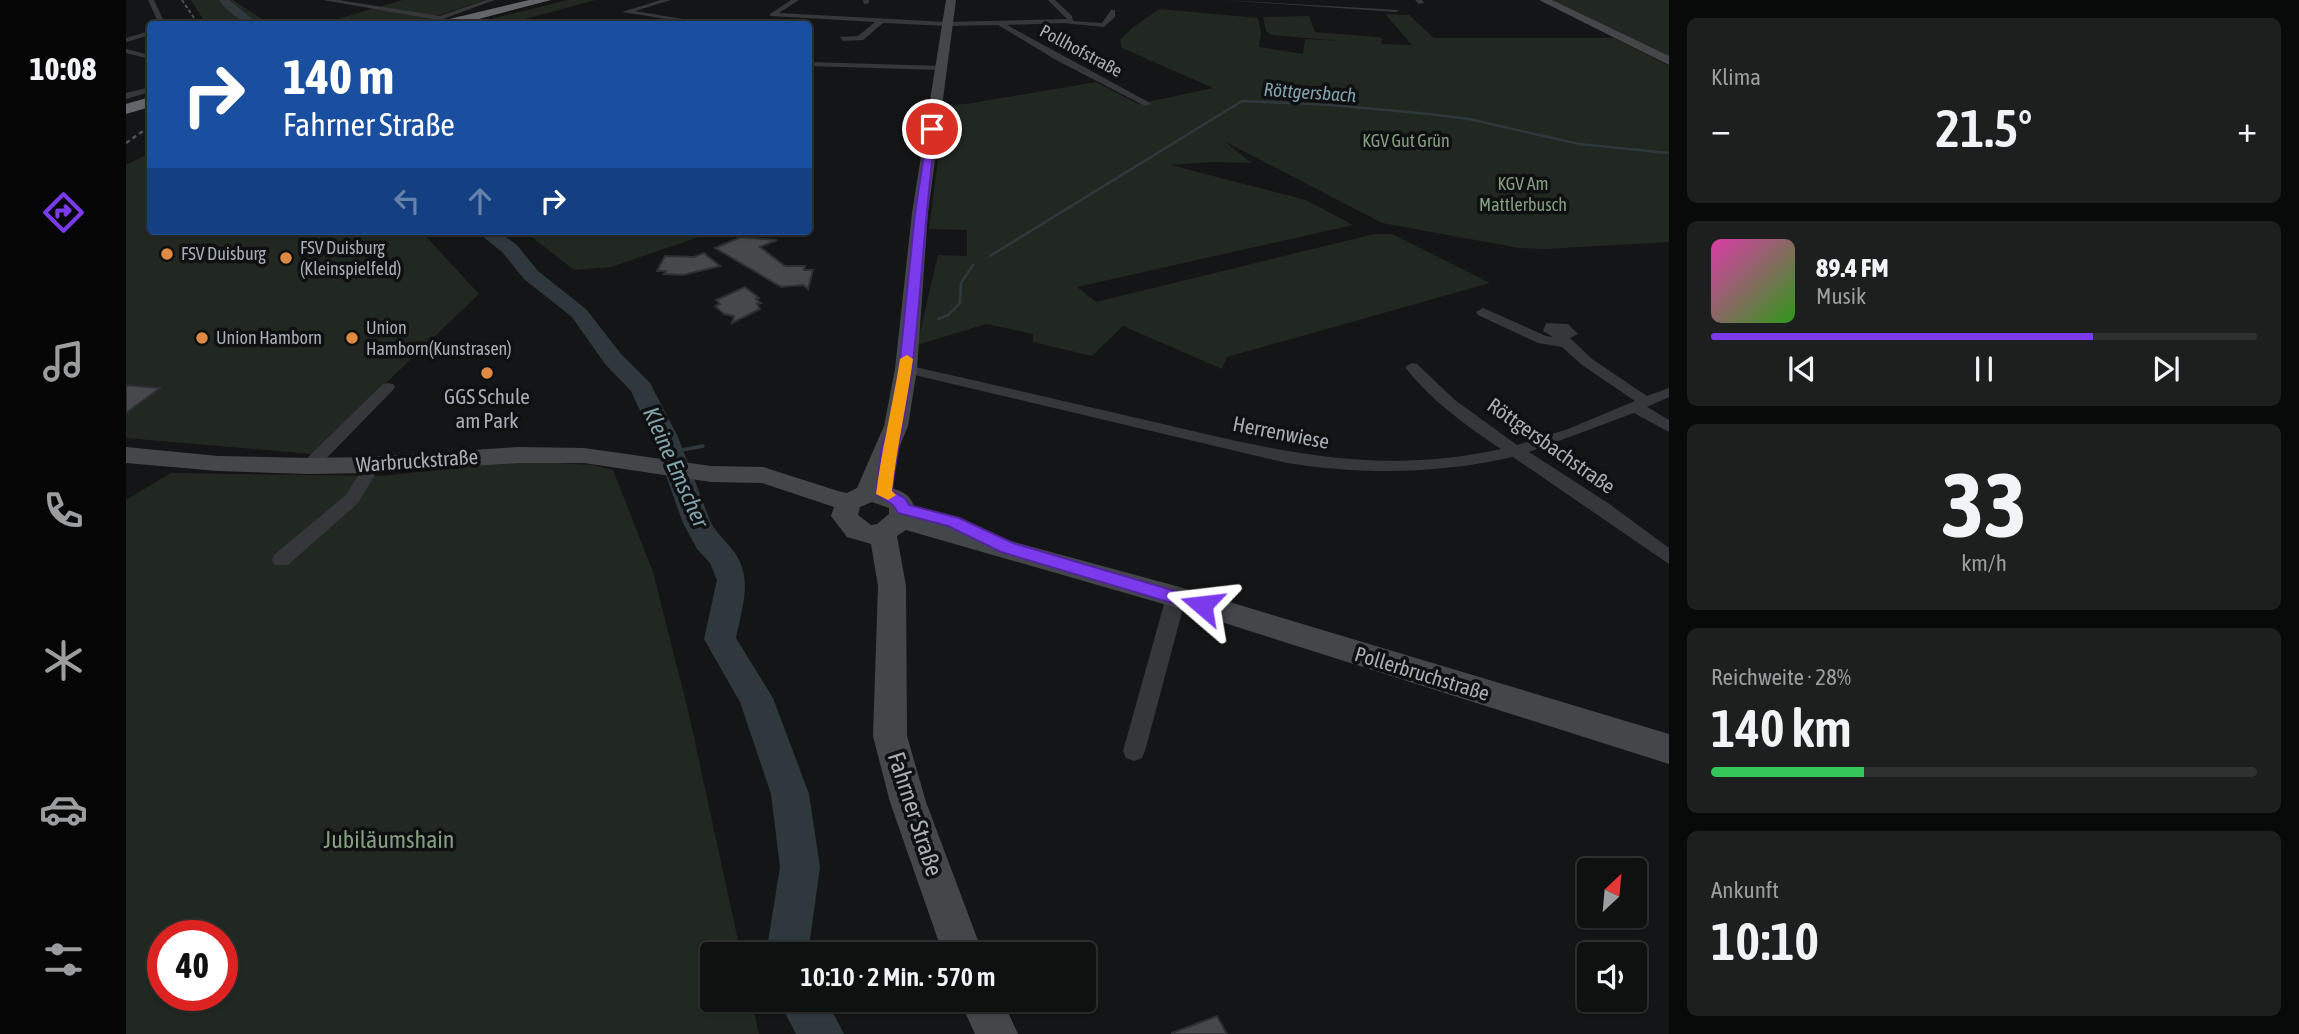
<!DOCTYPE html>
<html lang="de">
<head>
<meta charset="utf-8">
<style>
  :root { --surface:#0f1010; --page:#1d1e1e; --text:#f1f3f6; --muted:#9b9d9f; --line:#2f3030; --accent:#7c3aed }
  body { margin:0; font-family:"Asap Condensed",sans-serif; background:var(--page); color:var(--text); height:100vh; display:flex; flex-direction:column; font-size:26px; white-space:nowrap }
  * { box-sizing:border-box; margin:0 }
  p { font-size:23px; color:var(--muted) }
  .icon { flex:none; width:38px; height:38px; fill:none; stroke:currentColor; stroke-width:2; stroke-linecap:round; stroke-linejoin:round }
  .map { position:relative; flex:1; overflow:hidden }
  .side { display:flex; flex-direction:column; gap:18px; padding:18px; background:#080909; width:630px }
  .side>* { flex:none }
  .top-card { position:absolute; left:21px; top:21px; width:665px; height:214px; border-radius:7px; box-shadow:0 2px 5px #0004,0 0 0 2px var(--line); background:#1a4fa0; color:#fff; overflow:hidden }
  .needle { width:46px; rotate:26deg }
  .tools { position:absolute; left:1451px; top:858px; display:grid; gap:14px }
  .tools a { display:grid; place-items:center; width:70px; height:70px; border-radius:7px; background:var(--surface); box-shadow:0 2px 5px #0004,0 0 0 2px var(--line); font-size:35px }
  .speed { position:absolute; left:21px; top:920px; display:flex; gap:14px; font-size:35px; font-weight:700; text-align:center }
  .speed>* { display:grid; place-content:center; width:91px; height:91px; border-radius:50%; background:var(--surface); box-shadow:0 2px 5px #0004,0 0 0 2px var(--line); line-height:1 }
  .speed .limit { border:10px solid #d22; background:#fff; color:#111 }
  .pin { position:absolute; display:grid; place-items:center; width:60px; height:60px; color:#fff; margin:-30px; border:4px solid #fff; border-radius:50%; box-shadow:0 2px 7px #0007 }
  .me { position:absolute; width:77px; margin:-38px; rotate:287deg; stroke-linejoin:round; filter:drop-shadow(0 0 5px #0008) }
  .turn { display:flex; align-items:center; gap:24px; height:147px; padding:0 21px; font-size:32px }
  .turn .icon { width:91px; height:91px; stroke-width:2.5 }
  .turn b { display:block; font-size:49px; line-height:60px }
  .lanes { display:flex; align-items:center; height:66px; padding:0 21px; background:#0003; justify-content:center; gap:35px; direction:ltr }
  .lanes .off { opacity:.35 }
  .big { font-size:52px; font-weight:600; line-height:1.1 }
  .side .tile { flex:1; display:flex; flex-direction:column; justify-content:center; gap:10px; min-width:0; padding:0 24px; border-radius:10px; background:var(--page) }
  .side .dial { align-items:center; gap:0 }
  .dial b { font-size:91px; line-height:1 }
  .song { display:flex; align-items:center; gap:21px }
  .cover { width:84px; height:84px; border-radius:10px; background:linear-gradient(135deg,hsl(320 70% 55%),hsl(110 70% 35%)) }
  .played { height:7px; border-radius:4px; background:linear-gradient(90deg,var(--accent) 70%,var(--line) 70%) }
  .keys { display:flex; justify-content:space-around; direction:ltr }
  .heat { display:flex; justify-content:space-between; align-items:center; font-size:38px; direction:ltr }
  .charge { height:10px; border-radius:5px; background:linear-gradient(90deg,#34c759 28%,var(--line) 0) }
  .trip { position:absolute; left:574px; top:942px; width:396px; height:70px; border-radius:7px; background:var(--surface); box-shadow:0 2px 5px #0004,0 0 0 2px var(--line); font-weight:600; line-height:70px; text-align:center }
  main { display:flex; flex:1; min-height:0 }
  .tabs { display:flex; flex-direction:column; width:126px; justify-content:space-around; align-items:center; background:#060606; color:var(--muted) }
  .tabs .icon { width:49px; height:49px }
  .tabs .current { color:var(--accent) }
  .tabs b { font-size:32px; color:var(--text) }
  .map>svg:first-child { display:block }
</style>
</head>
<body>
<main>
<nav class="tabs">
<b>10:08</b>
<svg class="icon current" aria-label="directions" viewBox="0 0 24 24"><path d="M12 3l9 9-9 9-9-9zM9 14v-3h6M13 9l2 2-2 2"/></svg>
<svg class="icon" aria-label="music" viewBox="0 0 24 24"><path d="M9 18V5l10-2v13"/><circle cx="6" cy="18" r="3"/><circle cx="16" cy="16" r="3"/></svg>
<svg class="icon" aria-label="phone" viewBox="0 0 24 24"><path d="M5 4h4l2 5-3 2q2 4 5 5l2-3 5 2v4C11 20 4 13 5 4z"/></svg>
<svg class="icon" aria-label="climate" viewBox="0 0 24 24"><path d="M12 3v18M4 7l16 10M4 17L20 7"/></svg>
<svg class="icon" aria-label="car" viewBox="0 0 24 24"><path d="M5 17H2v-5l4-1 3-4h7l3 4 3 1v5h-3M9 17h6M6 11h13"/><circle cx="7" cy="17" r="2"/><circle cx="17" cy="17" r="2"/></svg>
<svg class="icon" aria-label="filters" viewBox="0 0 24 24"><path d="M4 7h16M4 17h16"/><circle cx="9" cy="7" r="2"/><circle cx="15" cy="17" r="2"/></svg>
</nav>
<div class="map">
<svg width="1543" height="1034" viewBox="0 0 1543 1034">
  <rect width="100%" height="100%" fill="#141516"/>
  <path fill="#212821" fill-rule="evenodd" d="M65 0H107L143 24H80Z
    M277 0H359L287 24H194Z
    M442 0H470L380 24H345Z
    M1421 0H1543V60Z
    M1033 9 1132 18 1135 32 1133 47 1177 54 1179 39 1216 41 1145 35 1140 31 1137 17 1183 16 1189 32 1252 37 1257 39 1255 44 1286 45 1259 14 1283 15 1308 38H1488L1543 66V242L1420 249 1393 248 1256 223 1098 141 1126 163 1086 162 1045 165 1180 200 1227 225 951 287 970 302 1248 234H1266L1364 283 1101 357 1096 369 997 326 966 356 907 342V334L860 324 791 345 812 255 841 256V230L803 229 819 105 841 104 970 82 1012 104 1087 88 996 48 994 40 1006 28Z
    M24 153V231H295L353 294 186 454 0 438V165Z
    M398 231H590L485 267 448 270Z
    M396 461 466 465 487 470 527 572 562 710 615 954H586V999H625L633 1034H0V500L45 473 256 476ZM37 936H96V996H37Z"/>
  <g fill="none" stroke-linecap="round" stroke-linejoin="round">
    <path stroke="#2f393d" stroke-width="2.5" d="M864 256 1116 101 1206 105 1303 114 1343 119 1453 144 1543 153
      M812 319 822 315 834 303 835 283 847 265"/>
    <path stroke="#2f393d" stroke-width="3.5" d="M545 452 577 446"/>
    <path fill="#2f393d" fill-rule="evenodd" d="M93 0H103L132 24C118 25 101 12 93 0Z
      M350 231H371L390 244 412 271 460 309 495 354 524 383 552 437 585 523C592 535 601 542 609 553 627 580 616 608 610 638L647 698 683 794 694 867 682 954H640L654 867 645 794 614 702 578 639 591 580 584 563 571 549 557 523 526 437 505 391 479 364 446 317 398 279 376 252Z
      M652 999H700L718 1034H670Z"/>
  </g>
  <path fill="#46484b" stroke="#2e2f32" stroke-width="2" d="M615 237 651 240 634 247 659 266H679L678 270H687L682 289 677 285 655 287 589 248Z
    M578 253 594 266 557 275 538 274 540 271H531L539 256 568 257Z
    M619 287 633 298 630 299 635 303 631 304 634 309 606 323 608 316 598 314 589 306 594 304 590 300Z
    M0 385 34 388 0 413Z
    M1091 1016 1101 1034H1046V1033Z"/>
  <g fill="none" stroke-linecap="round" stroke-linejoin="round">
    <path fill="#36373a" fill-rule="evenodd" d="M22 0H28L39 24H33Z
      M197 0H213L314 16 360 0H369L306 23 302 21 306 19Z
      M535 0H545L509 11 587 24H572L496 12Z
      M665 0H673L653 13 822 22 941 19 922 0H929L946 16 947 21 976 23 985 10H989V17L978 27 937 23 881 25 1026 104 1019 106 930 60 872 25 822 26 757 23 737 40 717 41 714 37 732 36 749 22 644 16V14Z
      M737 0H743V3L738 4Z
      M1096 0 1273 10 1270 12Z
      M1289 0H1296L1298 3 1293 4Z
      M24 31V35L0 42V38Z
      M0 49 24 55V59L0 53Z
      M682 62 815 66 819 68 815 70 682 66Z
      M24 87V92L0 99V93Z
      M1357 308 1420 336 1427 337 1417 331 1420 323 1442 324 1452 334 1444 338 1466 359 1521 396 1543 388V397L1521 407 1543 420V432L1508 413 1403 452 1482 503 1543 548V564L1387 457C1311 474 1237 475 1161 463L780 373 773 369 780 365C861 383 942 402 1024 421 1148 450 1247 477 1375 449 1341 426 1304 400 1279 367L1286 363 1291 364 1329 400 1391 445 1442 429 1509 401 1456 365 1436 347 1412 343 1352 315 1350 312Z
      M262 383 267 384 269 387 267 390 189 470H177L175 466 177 462 257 384Z
      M247 460 255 465 232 503 162 565H148L146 560 148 555 220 495 241 461Z
      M1050 590 1057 592 1060 597 1019 751 1016 758 1008 761 1000 758 997 751 1040 597 1043 592Z"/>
    <path fill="#44474a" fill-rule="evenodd" d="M820 0H830L802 213 791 369 782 426 757 487C775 489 789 495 789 515L1050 586 1543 734V764L1048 607 780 530 771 536 780 586 781 736 800 802 857 954H817L764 802 747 736 752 586 745 544 721 537 705 516 708 507 636 483 585 482 458 463H392L244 473 183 474 92 471 0 463V447L92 456 183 458 244 457 392 447 458 448 585 466 637 467 712 491 721 493 731 488 758 426 769 369 786 213ZM746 502 763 508V514L751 524 745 525 732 515 734 507Z
      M1413 0H1426L1543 56V65Z
      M833 999H876L892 1034H849Z"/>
    <path fill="#62666b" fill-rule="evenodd" d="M403 0H425L334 24H313L315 21Z
      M24 97V107L0 114V104Z"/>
    <path stroke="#4f5255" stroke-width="2" stroke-dasharray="3.5 2.5" stroke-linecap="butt" d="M56 0 72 24"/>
    <path stroke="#4f5255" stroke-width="2.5" stroke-dasharray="4.5 3.5" stroke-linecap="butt" d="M0 143 24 126"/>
  </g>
  <path fill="#7c3aed" stroke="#51269a" stroke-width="2" d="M806 127 810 129C799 209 796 290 786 370 781 411 770 450 766 491L779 498 783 505 833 518 887 543 1083 601 1085 605 1083 610 1076 612 875 552 822 526 772 513 767 505 750 494 756 446 763 426 773 369 789 213 802 129Z"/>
  <path fill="#f59e0b" d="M781 355 787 359C781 403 771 446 766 491L770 495 762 500 750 494C756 448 767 404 774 359Z"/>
  <g fill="#df8a43" stroke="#0f1011" stroke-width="2.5">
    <circle cx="41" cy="254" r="7"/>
    <circle cx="160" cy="258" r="7"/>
    <circle cx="76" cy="338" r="7"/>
    <circle cx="226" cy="338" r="7"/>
    <circle cx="361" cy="373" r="7"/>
  </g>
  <g text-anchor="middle" stroke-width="7" stroke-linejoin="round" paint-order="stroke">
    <g font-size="18" fill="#a7aeb5" stroke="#0f1011">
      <text transform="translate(955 51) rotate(28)" y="6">Pollhofstraße</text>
    </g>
    <g font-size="18" fill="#859e80" stroke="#0f1011">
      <text x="1280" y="147">KGV Gut Grün</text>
      <text x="1397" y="190">KGV Am<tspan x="1397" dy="21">Mattlerbusch</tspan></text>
    </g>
    <g font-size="18" fill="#a7aeb5" stroke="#0f1011" text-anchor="start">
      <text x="174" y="254">FSV Duisburg<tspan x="174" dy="21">(Kleinspielfeld)</tspan></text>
      <text x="55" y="260">FSV Duisburg</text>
      <text x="240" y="334">Union<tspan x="240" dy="21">Hamborn(Kunstrasen)</tspan></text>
      <text x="90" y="344">Union Hamborn</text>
    </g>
    <g font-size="19" font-style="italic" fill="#82a2ac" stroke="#0f1011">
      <text transform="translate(1184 92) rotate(4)" y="7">Röttgersbach</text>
    </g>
    <g font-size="21" fill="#a7aeb5" stroke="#0f1011">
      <text x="361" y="404">GGS Schule<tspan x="361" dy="24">am Park</tspan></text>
    </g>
    <g font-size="21" fill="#a7aeb5" stroke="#0f1011">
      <text transform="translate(1155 433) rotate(11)" y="7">Herrenwiese</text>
      <text transform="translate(1425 446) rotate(35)" y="7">Röttgersbachstraße</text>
      <text transform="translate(291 461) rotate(-4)" y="7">Warbruckstraße</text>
      <text transform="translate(1296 674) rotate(17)" y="7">Pollerbruchstraße</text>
    </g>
    <g font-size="23" font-style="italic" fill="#82a2ac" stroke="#0f1011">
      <text transform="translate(550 467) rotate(66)" y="8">Kleine Emscher</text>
    </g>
    <g font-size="24" fill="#a7aeb5" stroke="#0f1011">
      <text transform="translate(789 814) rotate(72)" y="8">Fahrner Straße</text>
    </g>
    <g font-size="24" fill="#859e80" stroke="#0f1011">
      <text x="263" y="848">Jubiläumshain</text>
    </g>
  </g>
</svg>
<div class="tools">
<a><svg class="needle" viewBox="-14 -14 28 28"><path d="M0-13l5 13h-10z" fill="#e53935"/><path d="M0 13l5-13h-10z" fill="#9b9d9f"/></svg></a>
<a><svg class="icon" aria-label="sound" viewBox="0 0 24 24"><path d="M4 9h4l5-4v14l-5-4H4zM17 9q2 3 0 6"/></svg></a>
</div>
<div class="speed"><div class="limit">40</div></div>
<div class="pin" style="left:806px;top:129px;background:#d93025"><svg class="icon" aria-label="arrive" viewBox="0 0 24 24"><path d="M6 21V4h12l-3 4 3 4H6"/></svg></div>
<svg class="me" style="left:1076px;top:605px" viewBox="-20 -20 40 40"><path d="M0-17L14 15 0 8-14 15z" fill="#7c3aed" stroke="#fff" stroke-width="4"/></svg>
<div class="trip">10:10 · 2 Min. · 570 m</div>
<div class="top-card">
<div class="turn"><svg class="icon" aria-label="right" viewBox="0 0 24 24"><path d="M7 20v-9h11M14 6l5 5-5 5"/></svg><div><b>140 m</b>Fahrner Straße</div></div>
<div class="lanes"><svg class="icon off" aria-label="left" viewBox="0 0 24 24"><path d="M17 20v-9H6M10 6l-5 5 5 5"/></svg><svg class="icon off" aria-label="ahead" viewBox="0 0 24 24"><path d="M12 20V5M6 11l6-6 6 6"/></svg><svg class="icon" aria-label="right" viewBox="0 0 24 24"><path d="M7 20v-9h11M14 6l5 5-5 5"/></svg></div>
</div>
</div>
<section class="side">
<div class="tile"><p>Klima</p>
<div class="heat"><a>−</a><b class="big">21.5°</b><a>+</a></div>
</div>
<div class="tile">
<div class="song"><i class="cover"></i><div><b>89.4 FM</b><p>Musik</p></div></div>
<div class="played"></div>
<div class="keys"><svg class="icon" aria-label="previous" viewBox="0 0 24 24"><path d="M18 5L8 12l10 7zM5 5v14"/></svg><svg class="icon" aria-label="pause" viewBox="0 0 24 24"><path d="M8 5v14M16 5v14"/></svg><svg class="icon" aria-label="next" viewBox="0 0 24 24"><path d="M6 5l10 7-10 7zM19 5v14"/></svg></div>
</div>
<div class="tile dial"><b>33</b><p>km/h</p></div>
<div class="tile"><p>Reichweite · 28%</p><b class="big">140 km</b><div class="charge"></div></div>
<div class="tile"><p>Ankunft</p><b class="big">10:10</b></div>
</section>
</main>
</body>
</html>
